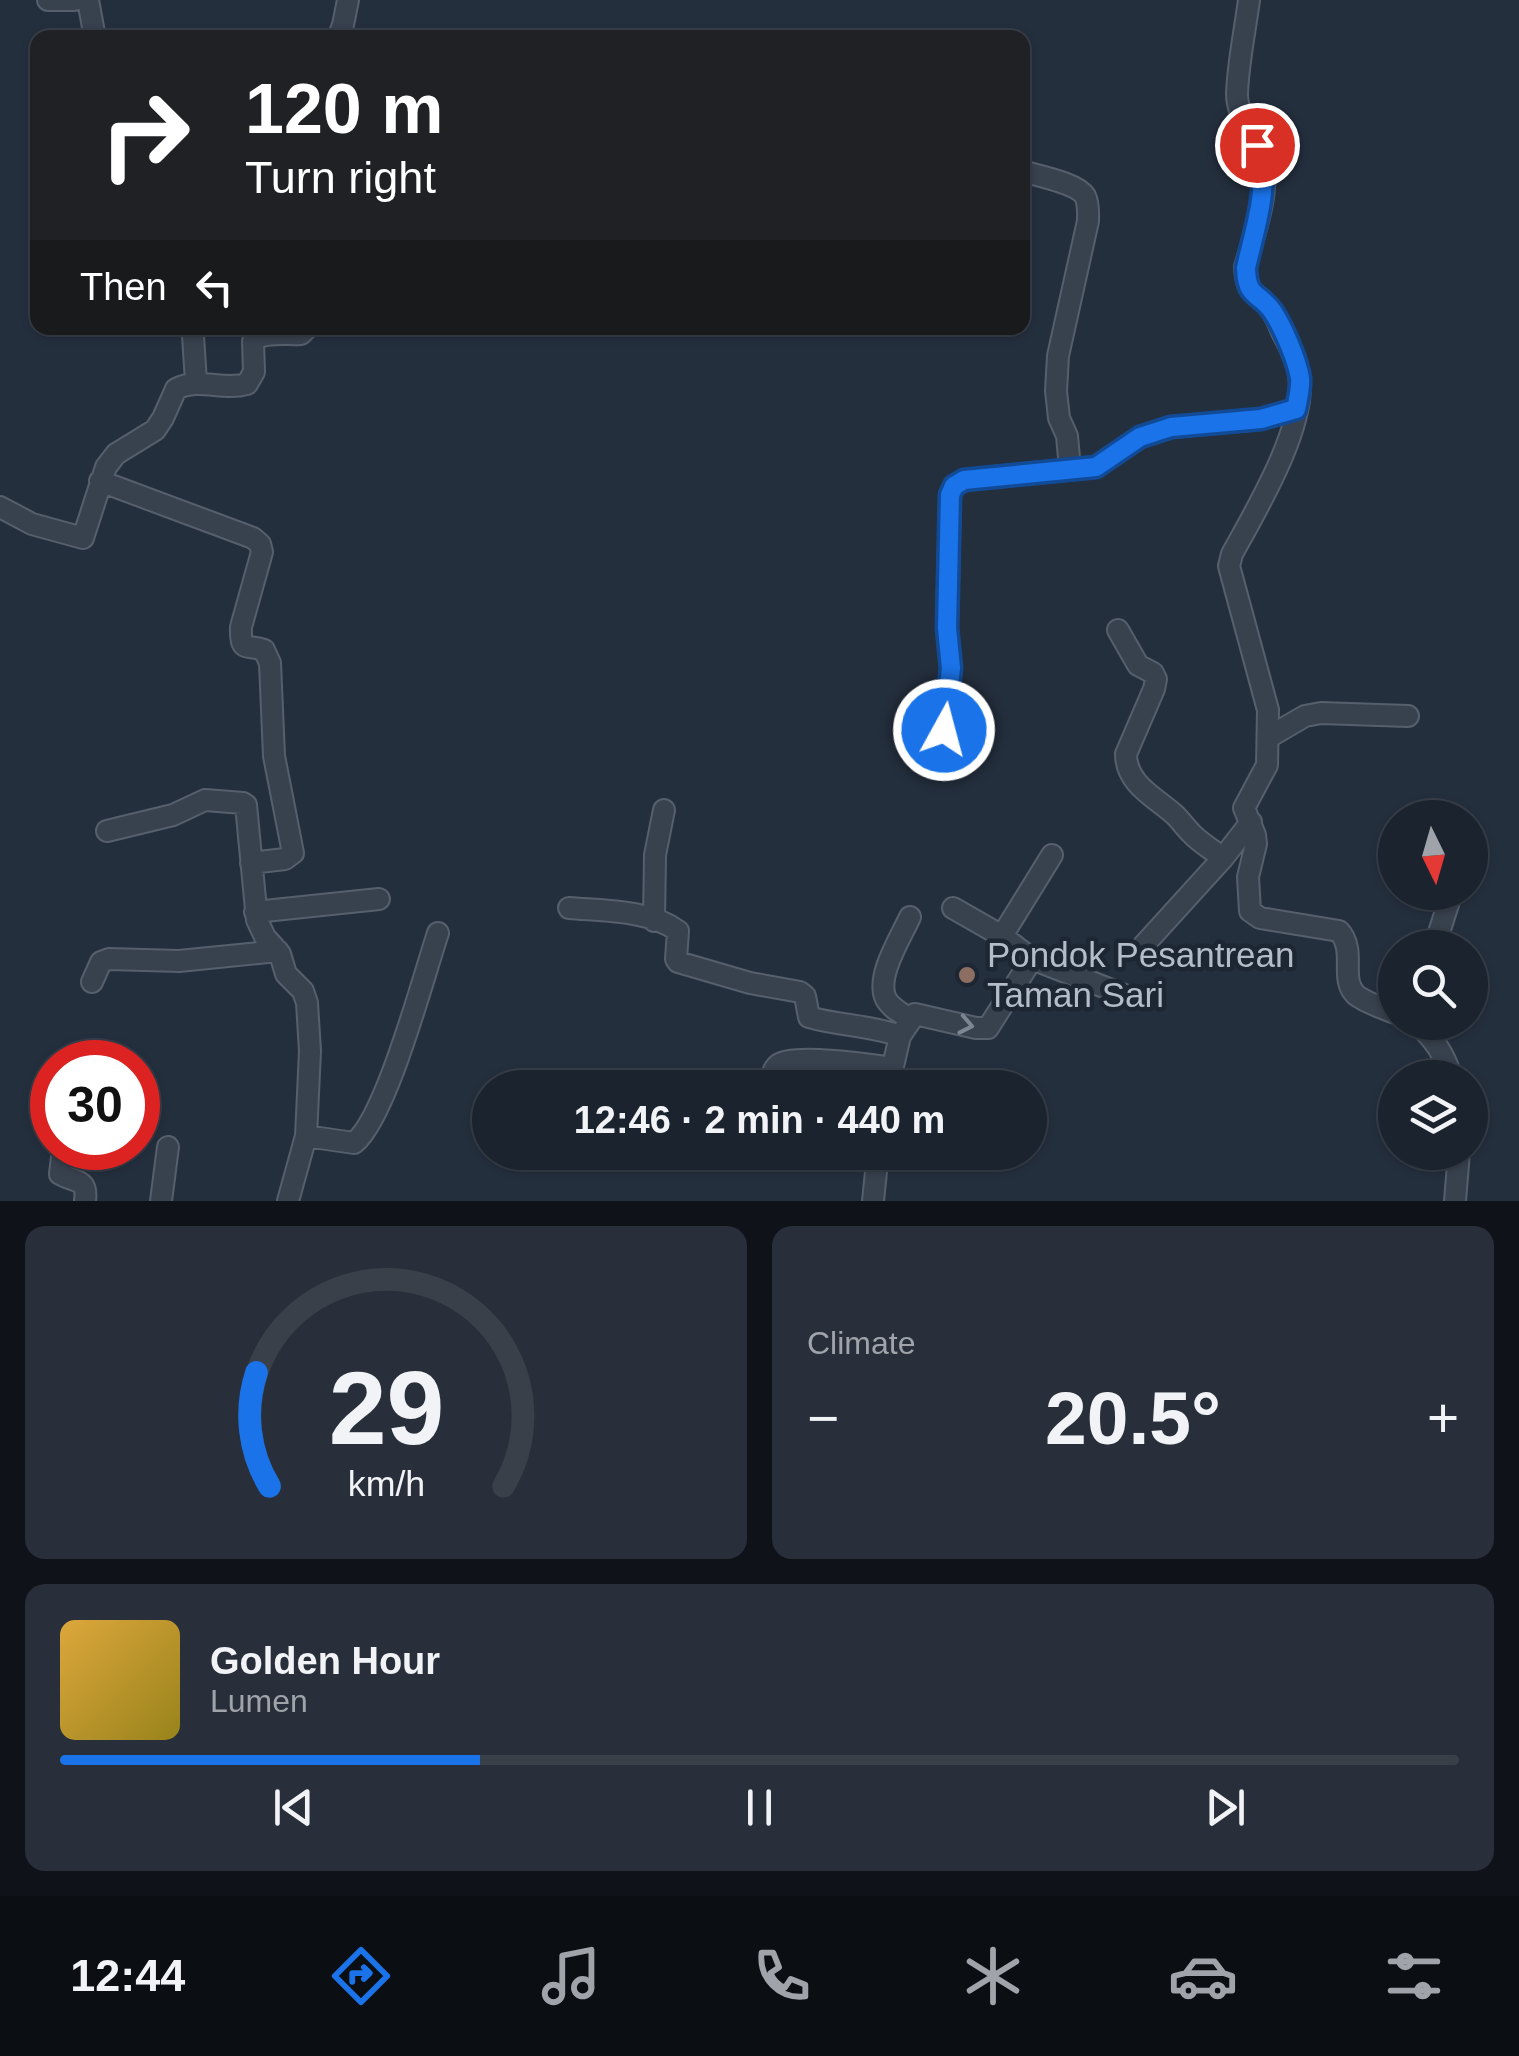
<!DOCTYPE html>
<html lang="en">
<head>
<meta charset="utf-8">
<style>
  :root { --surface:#1b232e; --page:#282f3a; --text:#f1f3f6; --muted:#a0a4aa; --line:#39404a; --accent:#1a73e8 }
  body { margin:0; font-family:Helvetica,sans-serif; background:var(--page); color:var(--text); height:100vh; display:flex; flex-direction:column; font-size:38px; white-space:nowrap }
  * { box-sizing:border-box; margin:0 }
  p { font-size:32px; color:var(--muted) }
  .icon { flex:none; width:55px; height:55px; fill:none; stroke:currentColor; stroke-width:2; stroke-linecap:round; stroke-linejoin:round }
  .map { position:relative; height:1201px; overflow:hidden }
  .details { display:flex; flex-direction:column; gap:25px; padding:25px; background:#0f1319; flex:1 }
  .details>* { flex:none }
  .hud { position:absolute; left:30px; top:30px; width:1000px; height:305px; border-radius:20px; box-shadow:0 2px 8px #0004,0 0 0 2px var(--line); background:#202124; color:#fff; overflow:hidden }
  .needle { width:65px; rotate:175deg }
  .tools { position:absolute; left:1378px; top:800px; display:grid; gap:20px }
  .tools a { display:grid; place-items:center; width:110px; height:110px; border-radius:50%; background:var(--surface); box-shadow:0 2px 8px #0004,0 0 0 2px var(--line); font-size:50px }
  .speed { position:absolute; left:30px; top:1040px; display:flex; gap:20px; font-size:50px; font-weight:700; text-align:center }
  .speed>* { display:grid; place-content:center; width:130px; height:130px; border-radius:50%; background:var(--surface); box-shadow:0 2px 8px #0004,0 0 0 2px var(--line); line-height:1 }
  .speed .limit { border:15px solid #d22; background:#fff; color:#111 }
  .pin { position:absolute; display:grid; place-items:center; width:85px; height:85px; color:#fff; margin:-42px; border:5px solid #fff; border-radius:50%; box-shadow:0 2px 10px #0007 }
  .me { position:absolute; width:110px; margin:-55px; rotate:7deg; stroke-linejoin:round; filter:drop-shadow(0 0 8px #0008) }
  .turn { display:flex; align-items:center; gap:35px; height:210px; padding:0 50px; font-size:45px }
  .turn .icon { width:130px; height:130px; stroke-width:2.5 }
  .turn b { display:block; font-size:70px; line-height:85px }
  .then { display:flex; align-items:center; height:95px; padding:0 50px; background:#0003; gap:20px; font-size:38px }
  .big { font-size:75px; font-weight:700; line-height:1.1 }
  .details .widget { flex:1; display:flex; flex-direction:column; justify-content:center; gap:15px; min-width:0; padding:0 35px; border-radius:20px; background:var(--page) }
  .details .dial { align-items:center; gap:0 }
  .dial svg { height:260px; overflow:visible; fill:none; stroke:var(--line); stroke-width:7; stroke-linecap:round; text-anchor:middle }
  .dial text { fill:var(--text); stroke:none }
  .song { display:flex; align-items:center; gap:30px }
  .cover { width:120px; height:120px; border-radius:15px; background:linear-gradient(135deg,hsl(40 70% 55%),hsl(50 70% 35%)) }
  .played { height:10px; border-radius:5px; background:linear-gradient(90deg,var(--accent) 30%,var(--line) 30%) }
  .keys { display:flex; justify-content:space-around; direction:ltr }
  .heat { display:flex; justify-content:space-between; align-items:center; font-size:55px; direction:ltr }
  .details .tiles { flex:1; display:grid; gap:25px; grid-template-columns:1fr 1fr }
  .widget:last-child { grid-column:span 2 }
  .trip { position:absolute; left:472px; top:1070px; width:575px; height:100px; border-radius:50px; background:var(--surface); box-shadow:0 2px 8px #0004,0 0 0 2px var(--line); font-weight:700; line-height:100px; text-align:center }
  .tabs { display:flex; height:160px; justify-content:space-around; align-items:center; background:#0b0e12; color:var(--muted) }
  .tabs .icon { width:70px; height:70px }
  .tabs .active { color:var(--accent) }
  .tabs b { font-size:45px; color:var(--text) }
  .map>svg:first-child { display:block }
</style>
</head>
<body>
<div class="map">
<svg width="1519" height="1201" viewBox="0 0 1519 1201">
  <rect width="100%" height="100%" fill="#242f3e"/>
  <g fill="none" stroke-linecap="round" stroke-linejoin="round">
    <defs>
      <path id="minor" d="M48 0H74
        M88 0 95 38
        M1249 0C1245 31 1238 63 1237 94 1237 117 1256 138 1262 160 1271 189 1253 238 1245 267 1247 300 1258 290 1272 311 1276 317 1279 325 1282 332 1289 345 1297 360 1299 375 1308 424 1255 512 1232 554L1229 566 1268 710 1267 765 1244 808 1255 835 1256 844 1248 877 1250 911 1260 918 1339 931C1357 951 1339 979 1356 995 1366 1003 1383 1008 1395 1013
        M338 38 343 25 348 0
        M1022 171C1038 176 1077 183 1085 196 1089 204 1088 213 1088 221L1058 356 1056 391 1059 418 1067 436 1070 469
        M193 336 196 382
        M100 481 253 538 260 544 262 552 241 627C240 653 246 644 264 650L270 663 274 756 293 853 285 859 251 863
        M0 507 32 524 83 538 106 467 116 454 155 430 163 418 176 389C199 377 222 391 247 384L254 372 253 341C263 331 286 335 301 334L307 328
        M1118 630 1138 665 1153 673 1156 679 1154 689 1126 754C1126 784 1155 797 1175 815 1181 821 1185 827 1191 833 1200 843 1213 850 1223 858
        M944 731 951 668 947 628 950 495 954 486 964 480 1096 467 1140 437 1171 427 1261 419 1296 409
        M1269 737 1305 716 1321 713 1408 716
        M107 831 173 815 205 800 243 803 246 805 257 920 265 937 280 954 286 974 303 991 307 1003 310 1051 306 1136 288 1201
        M569 908C604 911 650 910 678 931L676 959 678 962 750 983 800 992 805 996 809 1017C839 1026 871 1025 900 1036
        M953 908 1002 936 1032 959 1122 994
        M255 912 379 899
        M654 921 655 855 664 810
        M1002 936 1052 855
        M1143 946 1223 858 1251 822
        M1434 948 1452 892
        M92 982 101 962 109 959 179 961 278 951
        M910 1019C901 1013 891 1008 886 999 875 977 901 937 910 917
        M1415 1022C1434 1038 1444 1054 1452 1078
        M769 1088C771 1080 772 1070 778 1065 792 1053 872 1065 893 1068
        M888 1088 900 1036 915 1014 976 1028H988L1032 959
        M306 1136 354 1143C386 1118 423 978 438 933
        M63 1148 60 1174C76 1183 88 1178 85 1201
        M161 1201 168 1147
        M873 1201 878 1152
        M1455 1201 1459 1152"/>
    </defs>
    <use href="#minor" stroke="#565f6c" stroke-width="24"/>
    <use href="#minor" stroke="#38414e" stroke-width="20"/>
  </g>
  <defs><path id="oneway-chevron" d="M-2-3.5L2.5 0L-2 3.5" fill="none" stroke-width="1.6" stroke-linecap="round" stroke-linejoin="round" transform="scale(2.5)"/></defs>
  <use stroke="#7c8592" href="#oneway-chevron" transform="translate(966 1025) rotate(11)"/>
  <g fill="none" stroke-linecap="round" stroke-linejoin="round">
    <defs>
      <path id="route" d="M944 730 951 668 947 628 950 495 954 486 964 480 1096 467 1140 437 1171 427 1261 419 1296 409C1298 399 1301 388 1300 378 1297 360 1283 327 1273 312 1259 291 1247 300 1246 268 1255 226 1271 187 1257 145"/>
    </defs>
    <use href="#route" stroke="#114b97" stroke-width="25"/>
    <use href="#route" stroke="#1a73e8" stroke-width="18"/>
  </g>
  <circle fill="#8d6e63" stroke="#1d2633" stroke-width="4" cx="967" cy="975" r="10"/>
  <g text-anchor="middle" stroke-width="9" stroke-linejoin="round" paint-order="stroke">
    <g font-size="35" fill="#b4bcc9" stroke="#1d2633" text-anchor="start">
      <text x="987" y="967">Pondok Pesantrean<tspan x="987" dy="40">Taman Sari</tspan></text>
    </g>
  </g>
</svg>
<div class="tools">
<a><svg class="needle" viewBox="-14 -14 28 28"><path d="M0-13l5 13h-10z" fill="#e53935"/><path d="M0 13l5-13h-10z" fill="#a0a4aa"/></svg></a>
<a><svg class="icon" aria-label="search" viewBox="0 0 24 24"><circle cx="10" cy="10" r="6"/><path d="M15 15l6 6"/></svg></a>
<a><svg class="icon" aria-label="layers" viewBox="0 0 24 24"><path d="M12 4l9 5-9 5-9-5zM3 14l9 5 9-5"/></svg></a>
</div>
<div class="speed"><div class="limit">30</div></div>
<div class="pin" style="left:1257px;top:145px;background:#d93025"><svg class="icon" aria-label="arrive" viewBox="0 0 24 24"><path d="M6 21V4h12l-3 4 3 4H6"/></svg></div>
<svg class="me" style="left:944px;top:730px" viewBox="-20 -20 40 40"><circle r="17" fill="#1a73e8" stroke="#fff" stroke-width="3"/><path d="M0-11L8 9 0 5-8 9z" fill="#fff"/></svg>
<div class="trip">12:46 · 2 min · 440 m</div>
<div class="hud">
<div class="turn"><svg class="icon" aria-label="right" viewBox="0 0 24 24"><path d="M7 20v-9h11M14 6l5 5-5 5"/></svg><div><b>120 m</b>Turn right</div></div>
<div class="then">Then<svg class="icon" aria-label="left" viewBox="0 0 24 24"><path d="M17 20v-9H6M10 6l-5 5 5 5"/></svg></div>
</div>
</div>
<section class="details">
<div class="tiles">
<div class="widget dial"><svg viewBox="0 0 100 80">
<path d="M14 69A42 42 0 1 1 86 69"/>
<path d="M14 69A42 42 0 0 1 10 34" stroke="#1a73e8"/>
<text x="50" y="56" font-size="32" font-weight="700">29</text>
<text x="50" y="72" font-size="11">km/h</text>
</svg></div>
<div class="widget"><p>Climate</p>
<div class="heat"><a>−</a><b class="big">20.5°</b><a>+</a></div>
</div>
<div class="widget">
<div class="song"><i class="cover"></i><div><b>Golden Hour</b><p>Lumen</p></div></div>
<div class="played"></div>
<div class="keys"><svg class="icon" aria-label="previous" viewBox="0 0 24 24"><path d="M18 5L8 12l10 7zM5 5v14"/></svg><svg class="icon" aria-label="pause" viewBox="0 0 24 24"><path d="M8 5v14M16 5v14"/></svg><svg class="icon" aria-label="next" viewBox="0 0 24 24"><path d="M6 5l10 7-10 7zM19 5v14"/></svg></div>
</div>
</div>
</section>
<nav class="tabs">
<b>12:44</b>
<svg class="icon active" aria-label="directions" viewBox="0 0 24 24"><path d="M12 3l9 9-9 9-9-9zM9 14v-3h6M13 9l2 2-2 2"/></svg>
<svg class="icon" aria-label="music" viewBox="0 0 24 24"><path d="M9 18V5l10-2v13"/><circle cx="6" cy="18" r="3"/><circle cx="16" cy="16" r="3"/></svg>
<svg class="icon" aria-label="phone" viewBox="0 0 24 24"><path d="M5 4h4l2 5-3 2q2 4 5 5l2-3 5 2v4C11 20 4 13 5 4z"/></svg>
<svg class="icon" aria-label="climate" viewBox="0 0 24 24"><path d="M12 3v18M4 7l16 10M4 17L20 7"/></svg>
<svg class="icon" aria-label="car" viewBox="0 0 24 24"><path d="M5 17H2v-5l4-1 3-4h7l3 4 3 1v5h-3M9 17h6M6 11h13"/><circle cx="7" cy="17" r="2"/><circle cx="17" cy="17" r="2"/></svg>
<svg class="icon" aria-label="filters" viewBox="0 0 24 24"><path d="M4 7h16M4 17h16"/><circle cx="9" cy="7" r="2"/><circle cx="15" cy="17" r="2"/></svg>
</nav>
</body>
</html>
